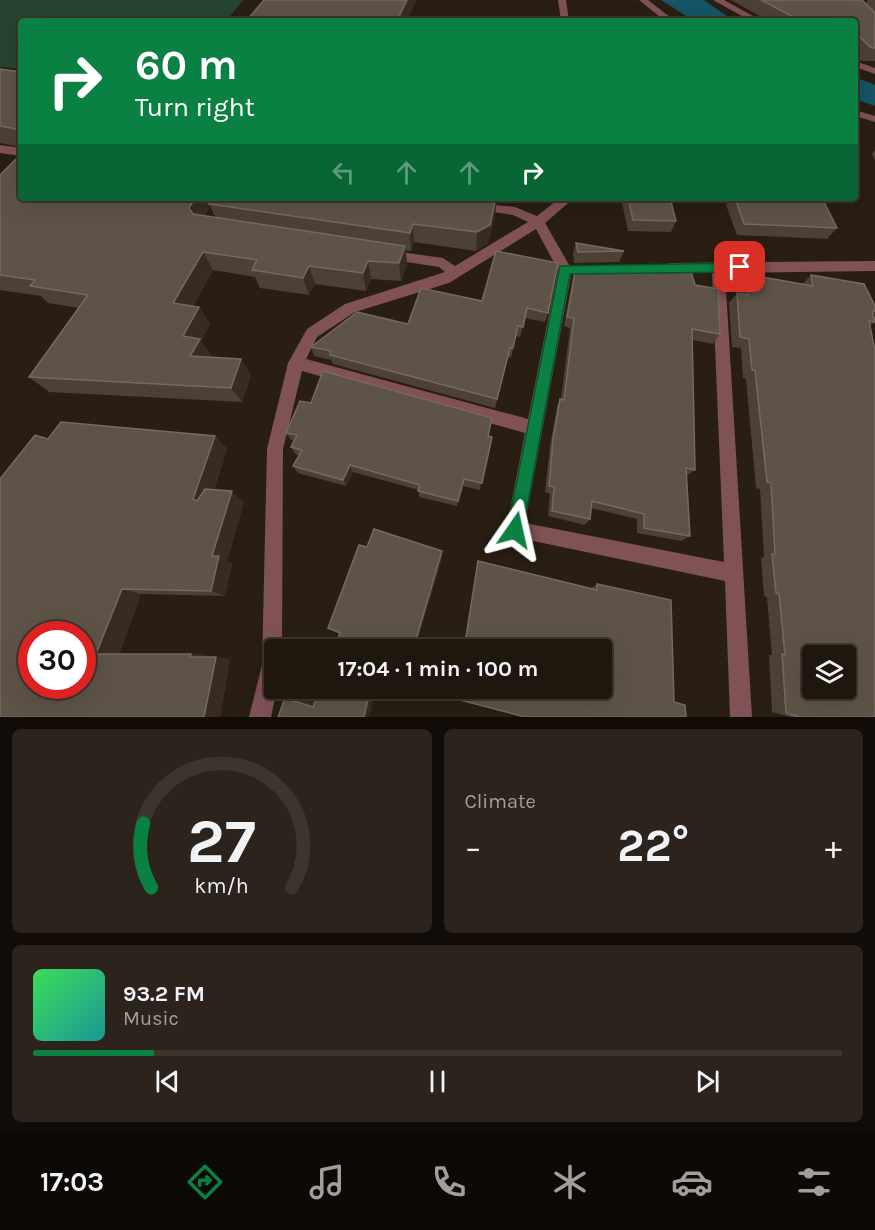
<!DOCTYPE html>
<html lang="en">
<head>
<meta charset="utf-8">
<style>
  :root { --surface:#1f160e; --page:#2c231c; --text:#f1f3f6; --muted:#a19f9e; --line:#3c352e; --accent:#0b8043 }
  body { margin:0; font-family:Karla,sans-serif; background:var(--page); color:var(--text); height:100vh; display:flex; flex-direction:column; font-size:22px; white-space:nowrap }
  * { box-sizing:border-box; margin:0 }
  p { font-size:20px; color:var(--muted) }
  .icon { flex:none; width:33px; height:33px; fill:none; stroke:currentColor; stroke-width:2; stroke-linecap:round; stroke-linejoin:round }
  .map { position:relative; height:717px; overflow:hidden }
  .side { display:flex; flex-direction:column; gap:12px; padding:12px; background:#110c08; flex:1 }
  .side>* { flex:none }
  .hud { position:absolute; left:18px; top:18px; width:840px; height:183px; border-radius:6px; box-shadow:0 6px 24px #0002,0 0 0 2px var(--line); background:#0b8043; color:#fff; overflow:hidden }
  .buttons { position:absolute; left:802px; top:645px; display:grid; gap:12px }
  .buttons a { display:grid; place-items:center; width:54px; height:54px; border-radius:6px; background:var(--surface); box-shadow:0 6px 24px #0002,0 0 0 2px var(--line); font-size:30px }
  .speed { position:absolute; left:18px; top:621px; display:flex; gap:12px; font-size:30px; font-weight:700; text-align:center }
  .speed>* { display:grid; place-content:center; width:78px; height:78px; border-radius:50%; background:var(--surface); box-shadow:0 6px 24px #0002,0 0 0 2px var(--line); line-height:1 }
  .speed .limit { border:9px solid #d22; background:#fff; color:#111 }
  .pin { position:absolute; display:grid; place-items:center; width:51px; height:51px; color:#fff; margin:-26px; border-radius:12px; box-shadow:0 3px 9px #0006 }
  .me { position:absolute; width:66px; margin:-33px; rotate:11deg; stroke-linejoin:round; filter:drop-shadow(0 0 4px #0008) }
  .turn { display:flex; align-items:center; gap:21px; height:126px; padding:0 18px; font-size:27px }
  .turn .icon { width:78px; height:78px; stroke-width:2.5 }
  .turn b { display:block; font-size:42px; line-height:51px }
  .lanes { display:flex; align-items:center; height:57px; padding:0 18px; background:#0003; justify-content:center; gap:30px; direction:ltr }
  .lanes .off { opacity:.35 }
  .big { font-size:45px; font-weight:700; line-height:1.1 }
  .side .tile { flex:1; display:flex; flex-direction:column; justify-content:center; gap:9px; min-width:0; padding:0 21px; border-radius:9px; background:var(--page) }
  .side .dial { align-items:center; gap:0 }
  .dial svg { height:156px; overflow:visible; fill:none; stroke:var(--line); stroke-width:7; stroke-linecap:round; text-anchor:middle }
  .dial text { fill:var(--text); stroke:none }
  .song { display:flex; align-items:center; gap:18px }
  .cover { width:72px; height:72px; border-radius:9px; background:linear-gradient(135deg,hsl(130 70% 55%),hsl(180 70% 35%)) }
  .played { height:6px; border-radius:3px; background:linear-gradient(90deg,var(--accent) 15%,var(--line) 15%) }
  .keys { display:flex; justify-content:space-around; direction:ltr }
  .heat { display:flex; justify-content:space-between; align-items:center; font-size:33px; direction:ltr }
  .side .tiles { flex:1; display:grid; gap:12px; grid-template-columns:1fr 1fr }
  .tile:last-child { grid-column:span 2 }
  .trip { position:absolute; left:264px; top:639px; width:348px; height:60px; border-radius:6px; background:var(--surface); box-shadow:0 6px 24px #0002,0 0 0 2px var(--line); font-weight:700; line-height:60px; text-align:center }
  .tab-bar { display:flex; height:96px; justify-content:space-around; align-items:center; background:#0c0906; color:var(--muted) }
  .tab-bar .icon { width:42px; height:42px }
  .tab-bar .selected { color:var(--accent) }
  .tab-bar b { font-size:27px; color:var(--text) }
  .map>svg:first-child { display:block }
</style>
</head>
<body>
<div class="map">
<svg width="875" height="717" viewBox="0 0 875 717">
  <rect width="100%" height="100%" fill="#291e12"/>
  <path fill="#26442f" d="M0 0H243L226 21H21V69L0 67Z"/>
  <path fill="#155565" d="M661 0H704L734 21H694Z
    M855 77 875 85V106L855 99Z"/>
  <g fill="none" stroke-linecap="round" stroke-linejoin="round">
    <path fill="#805155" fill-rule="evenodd" d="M558 0H566L569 21H561Z
      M639 0H648L675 21H665Z
      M713 0H724L762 21H751Z
      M855 61 875 68V74L855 67Z
      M855 110 875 116V122L855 116Z
      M0 145 21 148V156L0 153Z
      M560 198H574L545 223 572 270 525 523 724 562 712 273H670L663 268 670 263 875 261V271L725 273 752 717H730L725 581 509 536 506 530 525 433 302 371 283 449 282 650H274V688H277L271 717H249L262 665 267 449 288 363 307 329 345 304 445 272 439 267 381 258 379 255 381 252 386 250 443 258 455 266 528 222 513 215 473 209V203L515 207 537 216ZM536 229 558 270 528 419 306 359 317 337 355 312 449 283Z"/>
  </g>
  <path fill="#4d4135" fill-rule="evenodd" d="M731 0H862L866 4 868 0H875V61H861L855 54V21H769Z
    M0 69 21 72V147L0 143Z
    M875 150V160L872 154Z
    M0 175 21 198 143 201 145 198H521L520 202 496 200 495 215 488 243 476 251 414 242 411 251 406 250 407 264 401 281 371 279 366 291 315 284 309 295 260 288 255 277 213 270 193 306 199 307 210 324 201 341 211 355 210 357 251 375 242 402 49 392 29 377 79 308 48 303 41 296 0 290ZM210 206 216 218 205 216Z
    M621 198H670L676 221 671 232 628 231Z
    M731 198H822L837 228 827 239 737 235 726 205Z
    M576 243 624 251 619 262 574 263 573 253Z
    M496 251 548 313 545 322 525 318 520 337 516 336 511 358 508 357 495 408 333 364 331 360 314 356 311 347 408 324 482 301Z
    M576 267 695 285 720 334 713 344 692 340 695 470 686 476 690 536 681 541 637 533V519L591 508 590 519 585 525 548 516 550 494 545 492 550 446 557 407 560 399H561L570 328 564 326 573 277Z
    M811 275 875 306V314L874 315 875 322 870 326 875 717H790L772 712 769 655H772L767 597 764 596 761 558 764 557 760 489 756 488 746 379 743 378 741 348 732 347 729 303 737 293H740L747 284H751L757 276 803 284Z
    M286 433 488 436 480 490 463 486 457 506 419 497V490L353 472 346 486 298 473 293 466 299 455H296L291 447 294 441 291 440Z
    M215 436 227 449 214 490 244 502 227 561 232 564 225 596 141 594 119 654H191L207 655V657L230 659 220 717H0L48 439Z
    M478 561 591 588 597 584 671 600 674 702 685 705 686 717H525L456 699 455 698 457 688H602V650H463Z"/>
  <path fill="#372c1f" d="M407 0H417L407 21H397Z
    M195 198H214L209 204 210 206 199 227 189 208Z
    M497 198 495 215 488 243 476 251 477 232Z
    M413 224 414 242 411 251 410 233Z
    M405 246 407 264 401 281 399 263Z
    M203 252 213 270 185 320 173 303Z
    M368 261 371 279 366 291 363 273Z
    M309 266 315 284 309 295 303 278Z
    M199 307 210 324 201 341 211 355 202 372 190 356 183 336Z
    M241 359 251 375 242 402 231 388Z
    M215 436 227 449 207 510 193 499Z
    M350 465 353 472 346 486 343 480Z
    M464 479 463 486 457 506 458 501Z
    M232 491 244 502 227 561 232 564 225 596 211 591 212 556Z
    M442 551V560L415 650H413Z
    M122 589 141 594 118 656 96 654Z
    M191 654 207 655 206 659 190 657Z
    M216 657 230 659 220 717H204Z
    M371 688H376L369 717H364Z
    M296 697 323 705 313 707 285 698Z"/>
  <path fill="#5e5347" stroke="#756a5f" stroke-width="1.5" fill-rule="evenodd" d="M264 0H407L397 21H246Z
    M761 0H862L875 13V48L870 47 859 36H855V21H801Z
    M0 69 21 72V130L0 126Z
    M21 154V198H125L143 201 145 198H195L189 208 193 214 405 246 399 263 368 261 363 273 309 266 303 278 252 270 257 260 203 252 173 303 199 307 183 336 200 339 190 356 241 359 231 388 29 377 88 295 30 286 35 280 0 275V175Z
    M213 198H496L490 225 477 232 413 224 410 233 209 204Z
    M628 198H670L676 221 633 220Z
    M735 198H822L837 228 744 224Z
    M576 243 624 251 578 252Z
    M496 251 558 263 548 313 527 308 523 327 518 326 513 348H510L497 399 330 355 331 351 311 347 357 312 408 324 421 288 482 301Z
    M689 265 695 285 718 289 720 334 692 329 695 470 686 468 690 536 644 528V514L592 501 590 519 552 511 554 487 549 486 553 439 560 399 564 400 574 318 567 317 576 267Z
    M811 275 864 284 875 306V311H872L875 322 869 321 875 351V717H799L786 713 782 654 785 655 779 594 776 593 772 554H775L771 483 767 482 755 370H752L749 339 740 337 737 293 748 295 747 284 758 286 757 276 813 286ZM813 656H846V688H813Z
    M323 371 492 418 488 436 492 437 482 483 464 479 458 501 418 491 420 485 350 465 343 480 293 466 302 450 291 447 297 435 286 433 300 401 311 403Z
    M61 422 215 436 193 499 197 501 205 489 232 491 212 556H219L211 591 122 589 96 654H191L190 657H216L204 717H0V479L35 435 48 439ZM32 634H82V686H32Z
    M374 529 442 551 413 650H334L340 633 328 628 359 545 367 547Z
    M478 561 597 590V584L671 600 674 702 685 705 686 717H525L456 699 458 688H602V650H464Z
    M320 688H371L364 717H278L285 698 313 707Z"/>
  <path fill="#0b8043" stroke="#07532c" stroke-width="1.5" d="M740 263 746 267 740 272 570 274 523 530 521 536 515 538 509 536 507 530 560 266Z"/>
</svg>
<div class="buttons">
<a><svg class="icon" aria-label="layers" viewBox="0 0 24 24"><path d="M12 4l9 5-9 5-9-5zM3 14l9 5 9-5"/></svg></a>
</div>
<div class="speed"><div class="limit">30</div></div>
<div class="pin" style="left:740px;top:267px;background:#d93025"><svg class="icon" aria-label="arrive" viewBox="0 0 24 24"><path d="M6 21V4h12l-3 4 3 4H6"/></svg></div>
<svg class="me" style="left:515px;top:530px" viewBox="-20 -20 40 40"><path d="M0-17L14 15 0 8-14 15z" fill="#0b8043" stroke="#fff" stroke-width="4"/></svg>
<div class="trip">17:04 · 1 min · 100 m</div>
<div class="hud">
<div class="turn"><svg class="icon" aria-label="right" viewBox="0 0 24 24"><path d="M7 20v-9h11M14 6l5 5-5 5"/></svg><div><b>60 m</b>Turn right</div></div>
<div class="lanes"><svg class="icon off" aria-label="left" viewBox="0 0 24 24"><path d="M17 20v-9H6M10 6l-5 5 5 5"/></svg><svg class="icon off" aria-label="ahead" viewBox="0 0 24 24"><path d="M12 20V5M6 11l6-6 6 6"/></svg><svg class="icon off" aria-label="ahead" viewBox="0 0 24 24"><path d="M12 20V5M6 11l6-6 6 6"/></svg><svg class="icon" aria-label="right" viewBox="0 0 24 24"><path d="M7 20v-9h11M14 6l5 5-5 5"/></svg></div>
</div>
</div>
<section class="side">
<div class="tiles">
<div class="tile dial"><svg viewBox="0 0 100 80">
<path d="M14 69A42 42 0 1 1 86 69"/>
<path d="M14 69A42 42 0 0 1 10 36" stroke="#0b8043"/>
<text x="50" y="56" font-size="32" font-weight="700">27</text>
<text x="50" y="72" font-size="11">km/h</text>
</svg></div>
<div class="tile"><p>Climate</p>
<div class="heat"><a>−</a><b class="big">22°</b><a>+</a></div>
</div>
<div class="tile">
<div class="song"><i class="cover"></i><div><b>93.2 FM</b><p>Music</p></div></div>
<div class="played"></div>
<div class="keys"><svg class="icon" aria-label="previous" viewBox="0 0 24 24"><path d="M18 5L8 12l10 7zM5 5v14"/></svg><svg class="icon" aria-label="pause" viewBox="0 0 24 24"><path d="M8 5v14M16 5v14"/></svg><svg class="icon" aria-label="next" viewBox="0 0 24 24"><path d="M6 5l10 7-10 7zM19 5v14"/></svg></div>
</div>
</div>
</section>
<nav class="tab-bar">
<b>17:03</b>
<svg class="icon selected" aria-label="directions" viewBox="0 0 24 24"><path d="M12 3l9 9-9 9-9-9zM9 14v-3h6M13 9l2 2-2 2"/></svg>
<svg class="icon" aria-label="music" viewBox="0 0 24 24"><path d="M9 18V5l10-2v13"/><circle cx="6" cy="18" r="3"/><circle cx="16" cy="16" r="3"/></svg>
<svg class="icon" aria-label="phone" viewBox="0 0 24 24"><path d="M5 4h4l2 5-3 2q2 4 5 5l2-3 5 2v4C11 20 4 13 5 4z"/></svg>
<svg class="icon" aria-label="climate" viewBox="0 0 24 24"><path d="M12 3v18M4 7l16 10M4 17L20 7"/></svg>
<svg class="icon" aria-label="car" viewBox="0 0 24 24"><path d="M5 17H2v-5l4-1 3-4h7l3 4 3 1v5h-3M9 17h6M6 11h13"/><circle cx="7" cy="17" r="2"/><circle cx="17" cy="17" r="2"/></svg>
<svg class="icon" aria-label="filters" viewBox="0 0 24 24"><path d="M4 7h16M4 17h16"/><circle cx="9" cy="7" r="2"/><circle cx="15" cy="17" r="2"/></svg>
</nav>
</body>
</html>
